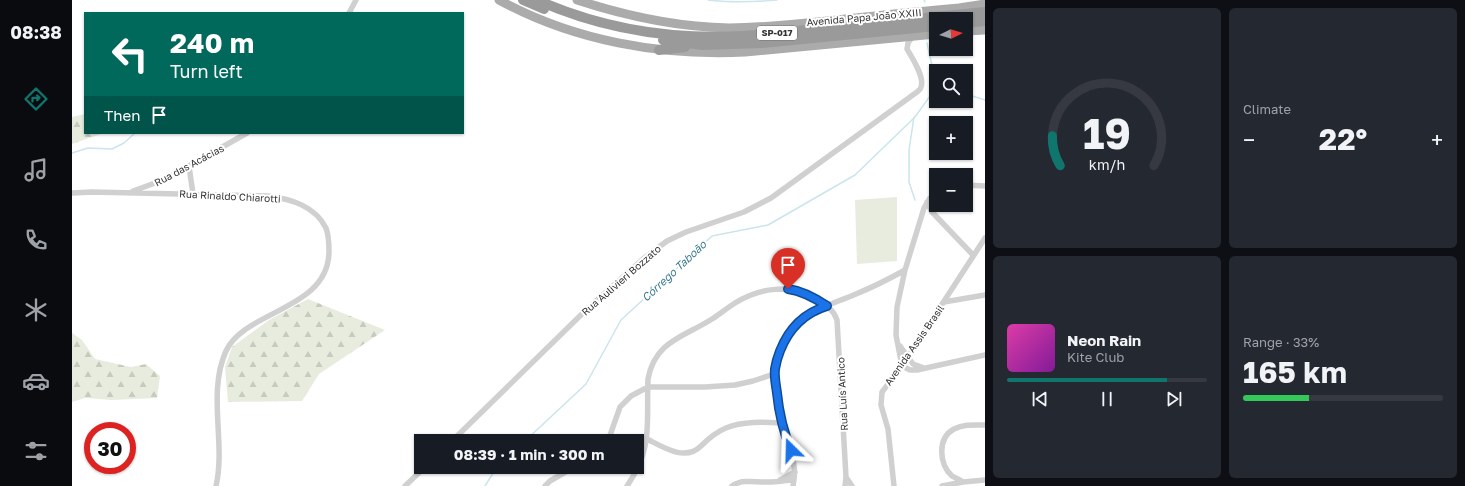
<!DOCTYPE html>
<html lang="en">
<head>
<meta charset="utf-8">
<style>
  :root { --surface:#171b24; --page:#242831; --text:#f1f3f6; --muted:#9ea1a6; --line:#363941; --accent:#0f766e }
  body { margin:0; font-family:"Golos Text",sans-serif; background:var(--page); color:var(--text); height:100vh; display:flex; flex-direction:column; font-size:15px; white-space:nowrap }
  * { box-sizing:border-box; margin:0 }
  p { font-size:13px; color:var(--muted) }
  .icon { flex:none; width:22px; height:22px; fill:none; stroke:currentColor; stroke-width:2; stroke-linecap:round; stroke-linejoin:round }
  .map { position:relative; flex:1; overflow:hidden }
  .sheet { display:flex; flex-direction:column; gap:8px; padding:8px; background:#0d0f14; width:480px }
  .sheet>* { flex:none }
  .hud { position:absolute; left:12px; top:12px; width:380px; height:122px; border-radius:0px; box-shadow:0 1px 3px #0004; background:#00695c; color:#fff; overflow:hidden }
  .needle { width:26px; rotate:85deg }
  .controls { position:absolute; left:857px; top:12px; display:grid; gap:8px }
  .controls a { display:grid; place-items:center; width:44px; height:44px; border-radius:0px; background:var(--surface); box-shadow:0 1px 3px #0004; font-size:20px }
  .speed { position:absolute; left:12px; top:422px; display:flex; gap:8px; font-size:20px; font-weight:700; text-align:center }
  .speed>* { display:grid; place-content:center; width:52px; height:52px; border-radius:50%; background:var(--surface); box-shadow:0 1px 3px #0004; line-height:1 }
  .speed .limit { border:6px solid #d22; background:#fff; color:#111 }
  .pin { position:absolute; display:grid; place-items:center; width:34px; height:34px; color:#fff; margin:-41px -17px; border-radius:50% 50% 50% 0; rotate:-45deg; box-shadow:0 0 4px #0007 }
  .pin .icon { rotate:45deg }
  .me { position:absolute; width:44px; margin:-22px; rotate:338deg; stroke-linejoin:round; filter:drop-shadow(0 0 3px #0008) }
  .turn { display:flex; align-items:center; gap:14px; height:84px; padding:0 20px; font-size:18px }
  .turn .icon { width:52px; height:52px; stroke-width:2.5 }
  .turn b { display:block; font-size:28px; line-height:34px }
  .then { display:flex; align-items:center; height:38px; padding:0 20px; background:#0003; gap:8px; font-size:15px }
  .big { font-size:30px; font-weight:700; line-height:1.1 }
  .sheet .widget { flex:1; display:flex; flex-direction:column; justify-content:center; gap:6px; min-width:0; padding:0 14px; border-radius:6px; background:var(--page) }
  .sheet .dial { align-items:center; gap:0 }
  .dial svg { height:104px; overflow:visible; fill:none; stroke:var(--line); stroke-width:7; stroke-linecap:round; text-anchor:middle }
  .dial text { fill:var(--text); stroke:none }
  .song { display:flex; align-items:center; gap:12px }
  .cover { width:48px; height:48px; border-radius:6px; background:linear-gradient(135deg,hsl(320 70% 55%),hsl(290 70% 35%)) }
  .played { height:4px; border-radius:2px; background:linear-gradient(90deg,var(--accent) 80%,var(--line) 80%) }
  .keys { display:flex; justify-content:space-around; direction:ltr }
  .heat { display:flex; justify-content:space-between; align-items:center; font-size:22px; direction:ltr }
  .charge { height:6px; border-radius:3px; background:linear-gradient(90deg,#34c759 33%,var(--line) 0) }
  .sheet .tiles { flex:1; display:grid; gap:8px; grid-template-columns:repeat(2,1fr) }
  .trip { position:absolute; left:342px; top:434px; width:230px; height:40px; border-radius:0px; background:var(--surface); box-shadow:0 1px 3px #0004; font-weight:700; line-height:40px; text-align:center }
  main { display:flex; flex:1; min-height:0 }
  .tabs { display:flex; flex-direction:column; width:72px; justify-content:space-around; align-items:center; background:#090b0e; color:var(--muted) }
  .tabs .icon { width:28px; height:28px }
  .tabs .active { color:var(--accent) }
  .tabs b { font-size:18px; color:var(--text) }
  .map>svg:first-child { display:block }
</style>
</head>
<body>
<main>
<nav class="tabs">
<b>08:38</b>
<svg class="icon active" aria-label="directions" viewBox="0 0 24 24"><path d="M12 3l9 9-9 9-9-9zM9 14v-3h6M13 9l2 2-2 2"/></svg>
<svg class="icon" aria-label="music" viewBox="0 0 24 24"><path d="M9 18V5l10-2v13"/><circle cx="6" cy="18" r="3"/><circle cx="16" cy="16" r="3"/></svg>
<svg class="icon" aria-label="phone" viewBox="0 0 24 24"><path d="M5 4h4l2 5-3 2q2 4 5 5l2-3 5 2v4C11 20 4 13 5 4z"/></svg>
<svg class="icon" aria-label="climate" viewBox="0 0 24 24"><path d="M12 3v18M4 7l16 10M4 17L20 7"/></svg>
<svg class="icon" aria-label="car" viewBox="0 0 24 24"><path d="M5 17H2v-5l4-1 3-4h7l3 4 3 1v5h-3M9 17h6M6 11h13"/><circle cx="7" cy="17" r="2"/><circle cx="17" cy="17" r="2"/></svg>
<svg class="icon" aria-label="filters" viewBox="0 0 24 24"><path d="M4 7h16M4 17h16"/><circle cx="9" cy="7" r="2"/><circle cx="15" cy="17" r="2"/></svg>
</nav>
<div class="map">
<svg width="913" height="486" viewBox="0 0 913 486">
  <defs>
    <pattern id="forest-firs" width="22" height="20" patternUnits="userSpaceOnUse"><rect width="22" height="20" fill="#e7ecde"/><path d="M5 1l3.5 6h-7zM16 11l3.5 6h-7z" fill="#c7cbbf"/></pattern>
  </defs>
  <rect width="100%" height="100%" fill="#fff"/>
  <path fill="#e7ecde" d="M825 197V261L785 264 783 200Z"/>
  <path fill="url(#forest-firs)" d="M13 114V133H32L0 144V117Z
    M236 299 313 330 247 374 230 401 156 402 153 367 160 347 197 320Z
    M0 333 10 340 23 359 59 367 74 364 88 376 85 398 40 400 13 398 0 402Z"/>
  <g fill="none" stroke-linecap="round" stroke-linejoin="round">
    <path stroke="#cbe4ed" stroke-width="1.5" d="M636 0C659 3 682 2 705 0
      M852 0 853 2
      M855 43 861 70 864 74
      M894 94 913 100
      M842 117 837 150V182L843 200
      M0 153 16 148 40 149 52 143 63 133
      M453 441 514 384 549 320 640 236 696 225 783 175 843 117 858 96 864 92
      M413 486 425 467"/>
    <path stroke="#d0d0d0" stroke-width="5.5" d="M277 13 284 0
      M117 166 121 194
      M894 185 913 186
      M61 191 94 179 175 133
      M0 193 20 192 196 196C219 199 243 206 254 228 257 236 257 244 257 252 256 310 173 310 154 351 135 393 154 443 144 486
      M864 193 858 198 852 208 833 270 825 307 824 335 830 366 838 370H845L913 355
      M855 202 860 212 901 255
      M872 302 913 295
      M828 346 841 364 852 368
      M575 439C591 447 613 462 629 446 636 439 644 432 654 428 671 421 691 422 709 423
      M380 441 515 309 571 259 595 241 614 232 672 212 699 198 845 92C847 90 849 89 849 87 853 77 840 58 835 49L836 43 841 36
      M536 441 548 407 559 396 576 387H633L663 385 681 381 702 374
      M774 477 780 486
      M708 480 723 472
      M891 482C888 480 884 478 880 476 867 464 865 438 882 429 892 424 902 425 913 425
      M333 486 353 467
      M473 486 478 481 502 467
      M555 486C582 447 574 423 576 379 583 341 612 337 640 319 648 314 655 308 663 303 687 288 718 283 744 299 754 305 761 309 765 320L774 477 773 486
      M660 486C672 478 684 483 697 482 706 482 714 480 722 480
      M721 486C727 458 713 444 708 418 706 404 702 388 702 373 703 365 706 357 709 350 724 311 749 309 784 294 801 287 817 279 833 270
      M822 486 816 429 809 405 810 392 830 366 913 238
      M870 486 891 482 913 480"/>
    <path stroke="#ababab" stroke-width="9" d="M427 0C502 41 588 56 673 52L864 34
      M505 0C554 16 605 27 657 28 699 28 742 22 784 18 819 14 853 11 887 8L913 4
      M894 31 913 30"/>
    <path stroke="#9a9a9a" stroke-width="10" d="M451 0 472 9
      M465 0C530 29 601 40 672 36 702 34 732 30 762 27 813 22 863 17 913 12
      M894 23 913 21
      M591 40 631 45 690 43 864 26
      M587 50 613 47"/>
  </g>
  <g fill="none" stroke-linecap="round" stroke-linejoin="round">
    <defs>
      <path id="route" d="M716 289C731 291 743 298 755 306 732 313 717 328 708 351 706 356 704 362 703 369 702 377 704 385 705 393 707 413 711 431 719 450"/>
    </defs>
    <use href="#route" stroke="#114b97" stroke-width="10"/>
    <use href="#route" stroke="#1a73e8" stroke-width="7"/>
  </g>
  <g text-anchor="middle" stroke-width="4" stroke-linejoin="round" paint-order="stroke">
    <rect fill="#fff" stroke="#707070" stroke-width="1" x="685" y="26" width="40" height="14" rx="3"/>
    <g font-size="9" font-weight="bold" fill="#333">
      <text x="705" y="36">SP-017</text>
    </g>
    <g font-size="10" fill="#333" stroke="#fff">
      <text transform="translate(792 17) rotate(-5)" y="4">Avenida Papa João XXIII</text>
      <text transform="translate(117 165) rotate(-28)" y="4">Rua das Acácias</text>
      <text transform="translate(158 196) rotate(3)" y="4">Rua Rinaldo Chiarotti</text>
      <text transform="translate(549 280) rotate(-41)" y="4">Rua Aulivieri Bozzato</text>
      <text transform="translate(842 345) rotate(-55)" y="4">Avenida Assis Brasil</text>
      <text transform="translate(770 394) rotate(-93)" y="4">Rua Luís Antico</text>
    </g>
    <g font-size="11" font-style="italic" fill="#3b7a92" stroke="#fff">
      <text transform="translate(602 271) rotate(-43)" y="4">Córrego Taboão</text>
    </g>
  </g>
</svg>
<div class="controls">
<a><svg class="needle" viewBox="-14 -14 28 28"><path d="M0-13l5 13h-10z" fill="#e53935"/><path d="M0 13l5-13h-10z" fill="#9ea1a6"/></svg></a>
<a><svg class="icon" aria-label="search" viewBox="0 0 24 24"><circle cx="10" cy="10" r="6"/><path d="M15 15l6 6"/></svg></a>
<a>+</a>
<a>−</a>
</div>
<div class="speed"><div class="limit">30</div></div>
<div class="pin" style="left:716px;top:289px;background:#d93025"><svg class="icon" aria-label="arrive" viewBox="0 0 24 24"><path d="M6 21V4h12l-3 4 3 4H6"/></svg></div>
<svg class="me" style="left:719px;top:450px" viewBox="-20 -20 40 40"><path d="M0-17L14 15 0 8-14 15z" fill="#1a73e8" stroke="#fff" stroke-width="4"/></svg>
<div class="trip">08:39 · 1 min · 300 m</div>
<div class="hud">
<div class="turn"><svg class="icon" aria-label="left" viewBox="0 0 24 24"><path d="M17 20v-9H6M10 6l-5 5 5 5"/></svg><div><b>240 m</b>Turn left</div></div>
<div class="then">Then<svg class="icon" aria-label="arrive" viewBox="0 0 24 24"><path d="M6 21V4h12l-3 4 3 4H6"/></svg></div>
</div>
</div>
<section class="sheet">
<div class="tiles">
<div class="widget dial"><svg viewBox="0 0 100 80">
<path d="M14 69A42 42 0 1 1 86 69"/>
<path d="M14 69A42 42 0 0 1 8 46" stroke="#0f766e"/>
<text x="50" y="56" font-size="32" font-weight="700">19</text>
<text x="50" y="72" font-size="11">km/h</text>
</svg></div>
<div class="widget"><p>Climate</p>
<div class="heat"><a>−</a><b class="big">22°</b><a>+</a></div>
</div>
<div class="widget">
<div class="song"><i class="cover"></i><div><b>Neon Rain</b><p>Kite Club</p></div></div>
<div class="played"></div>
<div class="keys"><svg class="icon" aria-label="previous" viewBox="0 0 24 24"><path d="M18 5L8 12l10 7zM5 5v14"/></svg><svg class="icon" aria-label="pause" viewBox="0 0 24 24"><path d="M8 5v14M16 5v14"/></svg><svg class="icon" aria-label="next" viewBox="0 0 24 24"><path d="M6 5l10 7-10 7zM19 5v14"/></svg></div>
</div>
<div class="widget"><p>Range · 33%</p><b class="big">165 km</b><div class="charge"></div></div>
</div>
</section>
</main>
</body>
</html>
